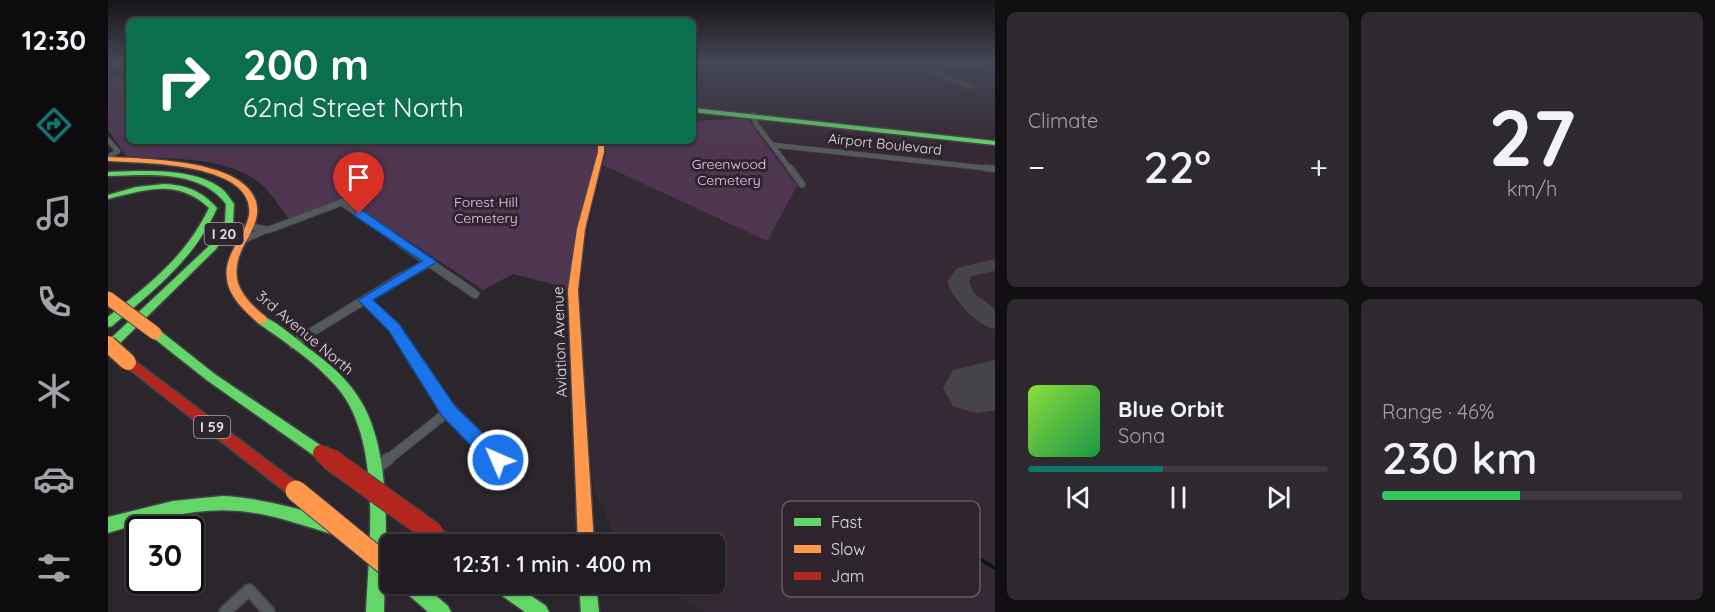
<!DOCTYPE html>
<html lang="en">
<head>
<meta charset="utf-8">
<style>
  :root { --surface:#201c21; --page:#2d292e; --text:#f1f3f6; --muted:#a2a1a5; --line:#3d3a3f; --accent:#0f766e }
  body { margin:0; font-family:Quicksand,sans-serif; background:var(--page); color:var(--text); height:100vh; display:flex; flex-direction:column; font-size:22px; white-space:nowrap }
  * { box-sizing:border-box; margin:0 }
  p { font-size:20px; color:var(--muted) }
  .icon { flex:none; width:33px; height:33px; fill:none; stroke:currentColor; stroke-width:2; stroke-linecap:round; stroke-linejoin:round }
  .map { position:relative; flex:1; overflow:hidden }
  .side { display:flex; flex-direction:column; gap:12px; padding:12px; background:#120f12; width:720px }
  .side>* { flex:none }
  .banner { position:absolute; left:18px; top:18px; width:570px; height:126px; border-radius:9px; box-shadow:0 2px 4px #0004,0 0 0 2px var(--line); background:#0b6e4f; color:#fff; overflow:hidden }
  .speed { position:absolute; left:18px; top:516px; display:flex; gap:12px; font-size:30px; font-weight:700; text-align:center }
  .speed>* { display:grid; place-content:center; width:78px; height:78px; border-radius:50%; background:var(--surface); box-shadow:0 2px 4px #0004,0 0 0 2px var(--line); line-height:1 }
  .speed .limit { border:3px solid #111; border-radius:9px; background:#fff; color:#111 }
  .pin { position:absolute; display:grid; place-items:center; width:51px; height:51px; color:#fff; margin:-62px -26px; border-radius:50% 50% 50% 0; rotate:-45deg; box-shadow:0 0 6px #0007 }
  .pin .icon { rotate:45deg }
  .me { position:absolute; width:66px; margin:-33px; rotate:315deg; stroke-linejoin:round; filter:drop-shadow(0 0 4px #0008) }
  .turn { display:flex; align-items:center; gap:21px; height:126px; padding:0 18px; font-size:27px }
  .turn .icon { width:78px; height:78px; stroke-width:2.5 }
  .turn b { display:block; font-size:42px; line-height:51px }
  .big { font-size:45px; font-weight:600; line-height:1.1 }
  .side .widget { flex:1; display:flex; flex-direction:column; justify-content:center; gap:9px; min-width:0; padding:0 21px; border-radius:9px; background:var(--page) }
  .side .dial { align-items:center; gap:0 }
  .dial b { font-size:78px; line-height:1 }
  .song { display:flex; align-items:center; gap:18px }
  .cover { width:72px; height:72px; border-radius:9px; background:linear-gradient(135deg,hsl(90 70% 55%),hsl(140 70% 35%)) }
  .played { height:6px; border-radius:3px; background:linear-gradient(90deg,var(--accent) 45%,var(--line) 45%) }
  .keys { display:flex; justify-content:space-around; direction:ltr }
  .heat { display:flex; justify-content:space-between; align-items:center; font-size:33px; direction:ltr }
  .charge { height:9px; border-radius:4px; background:linear-gradient(90deg,#34c759 46%,var(--line) 0) }
  .side .tiles { flex:1; display:grid; gap:12px; grid-template-columns:repeat(2,1fr) }
  .trip { position:absolute; left:272px; top:534px; width:345px; height:60px; border-radius:9px; background:var(--surface); box-shadow:0 2px 4px #0004,0 0 0 2px var(--line); font-weight:600; line-height:60px; text-align:center }
  main { display:flex; flex:1; min-height:0 }
  .dock { display:flex; flex-direction:column; width:108px; justify-content:space-around; align-items:center; background:#0d0b0d; color:var(--muted) }
  .dock .icon { width:42px; height:42px }
  .dock .active { color:var(--accent) }
  .dock b { font-size:27px; color:var(--text) }
  .map>svg:first-child { display:block }
</style>
</head>
<body>
<main>
<nav class="dock">
<b>12:30</b>
<svg class="icon active" aria-label="directions" viewBox="0 0 24 24"><path d="M12 3l9 9-9 9-9-9zM9 14v-3h6M13 9l2 2-2 2"/></svg>
<svg class="icon" aria-label="music" viewBox="0 0 24 24"><path d="M9 18V5l10-2v13"/><circle cx="6" cy="18" r="3"/><circle cx="16" cy="16" r="3"/></svg>
<svg class="icon" aria-label="phone" viewBox="0 0 24 24"><path d="M5 4h4l2 5-3 2q2 4 5 5l2-3 5 2v4C11 20 4 13 5 4z"/></svg>
<svg class="icon" aria-label="climate" viewBox="0 0 24 24"><path d="M12 3v18M4 7l16 10M4 17L20 7"/></svg>
<svg class="icon" aria-label="car" viewBox="0 0 24 24"><path d="M5 17H2v-5l4-1 3-4h7l3 4 3 1v5h-3M9 17h6M6 11h13"/><circle cx="7" cy="17" r="2"/><circle cx="17" cy="17" r="2"/></svg>
<svg class="icon" aria-label="filters" viewBox="0 0 24 24"><path d="M4 7h16M4 17h16"/><circle cx="9" cy="7" r="2"/><circle cx="15" cy="17" r="2"/></svg>
</nav>
<div class="map">
<svg width="887" height="612" viewBox="0 0 887 612">
  <rect width="100%" height="100%" fill="#2b262c"/>
  <path fill="#362936" d="M585 62H887V612H597L554 589 548 584H606V544H514L504 528 486 490 471 334 476 249 495 165 659 241 639 118 585 112Z"/>
  <path fill="#4e3650" d="M21 77V141H487L489 151 463 258 461 288 405 274 375 290 237 199 181 219C172 208 163 192 152 183 116 155 61 160 18 156L0 130V78Z
    M639 118 689 186 659 241 495 165 498 153 497 141H585V121Z"/>
  <g fill="none" stroke-linecap="round" stroke-linejoin="round">
    <path stroke="#041a1c" stroke-width="4" d="M816 527 887 568"/>
    <path fill="#041a1c" fill-rule="evenodd" d="M868 62 887 65V69L869 63Z"/>
    <path fill="#464448" fill-rule="evenodd" d="M817 62H873L878 65 873 68 835 67 829 70 866 85 867 87 862 90 816 72V68L824 65Z
      M887 259V271L864 276 861 282 866 293 887 309V329C865 323 848 302 839 282L849 268Z"/>
    <path fill="#464448" fill-rule="evenodd" d="M887 360V410L868 413 845 406 835 388 845 370Z"/>
    <defs>
      <path id="street-far4" d="M645 115 648 124 683 170
        M0 140 10 151 0 157
        M664 145 887 169"/>
      <path id="street-far3" d="M682 168 694 184
        M878 168 887 169
        M233 202 296 245
        M141 226 160 230 272 188
        M133 241 155 231"/>
      <path id="street-far2" d="M293 243 367 294
        M257 300 286 327 295 340
        M191 340 295 276 323 262"/>
      <path id="street-far1" d="M294 339 341 411 390 460
        M185 344 194 339
        M278 461 341 411"/>
      <path id="street" d="M267 469 280 459
        M117 612 141 590 161 612"/>
      <path id="fast" d="M585 108 887 141V145L585 112Z
        M27 171C55 171 91 171 114 189 119 193 122 199 126 204L125 222 108 249 4 351 0 352V341L102 245 117 222 118 204C92 169 39 175 0 176V172Z
        M56 184C78 185 94 191 109 208 86 260 46 290 4 326L0 327V317C41 284 77 258 101 208 69 178 38 190 0 199V195L28 187Z
        M154 316C168 321 187 338 200 348 221 363 241 380 254 403 286 459 277 550 276 612H258C261 546 275 439 228 386 206 361 177 342 150 323L149 320 150 317Z
        M47 329 51 330 108 375 218 449 220 453 218 457 213 459 208 457 100 381 43 336 41 333Z
        M115 496C154 498 190 509 227 519L233 521 235 527 233 533 227 535C196 526 165 514 132 511 87 507 43 520 0 533V517L65 501Z
        M292 584H314L340 606 343 612H320L295 590Z
        M383 584H406L438 606 441 612H417L386 590Z
        M471 584H488L491 612H473Z"/>
      <path id="slow" d="M490 141H496V152L477 229 470 290 486 544H470L460 290 469 229 490 152Z
        M0 157C35 159 154 158 149 214 148 224 142 234 137 243 119 277 131 295 158 317L159 320 158 323H150C137 311 121 297 119 279 115 254 137 238 141 215 148 162 32 163 0 161Z"/>
      <path id="jam" d="M20 358 24 359 193 486 196 491 193 496 188 498 183 496 16 365 14 362 16 359Z
        M325 525 346 538 348 544C335 544 323 547 317 533L319 527Z"/>
    </defs>
    <use href="#street-far4" stroke="#474448" stroke-width="6"/>
    <use href="#street-far3" stroke="#474448" stroke-width="8"/>
    <use href="#street-far2" stroke="#474448" stroke-width="10"/>
    <use href="#street-far1" stroke="#474448" stroke-width="11"/>
    <use href="#street" stroke="#474448" stroke-width="14"/>
    <use href="#fast" stroke="#474448" stroke-width="3"/>
    <use href="#slow" stroke="#474448" stroke-width="3"/>
    <use href="#jam" stroke="#474448" stroke-width="3"/>
    <use href="#street-far4" stroke="#545a5c" stroke-width="4.5"/>
    <use href="#street-far3" stroke="#545a5c" stroke-width="6"/>
    <use href="#street-far2" stroke="#545a5c" stroke-width="8"/>
    <use href="#street-far1" stroke="#545a5c" stroke-width="9"/>
    <use href="#street" stroke="#545a5c" stroke-width="11"/>
    <use href="#fast" fill="#63d668" fill-rule="evenodd"/>
    <use href="#slow" fill="#ff974d" fill-rule="evenodd"/>
    <use href="#jam" fill="#b3261e" fill-rule="evenodd"/>
    <defs>
      <path id="slow-bridge-far2" d="M0 298 47 333"/>
      <path id="slow-bridge-far1" d="M0 344 20 362"/>
      <path id="slow-bridge" d="M188 491 282 568"/>
      <path id="jam-bridge-far1" d="M213 453 224 461"/>
      <path id="jam-bridge" d="M222 459 325 533"/>
    </defs>
    <use href="#slow-bridge-far2" stroke="#474448" stroke-width="15" stroke-linecap="butt"/>
    <use href="#slow-bridge-far1" stroke="#474448" stroke-width="19" stroke-linecap="butt"/>
    <use href="#slow-bridge" stroke="#474448" stroke-width="23" stroke-linecap="butt"/>
    <use href="#jam-bridge-far1" stroke="#474448" stroke-width="19" stroke-linecap="butt"/>
    <use href="#jam-bridge" stroke="#474448" stroke-width="23" stroke-linecap="butt"/>
    <use href="#slow-bridge-far2" stroke="#ff974d" stroke-width="13"/>
    <use href="#slow-bridge-far1" stroke="#ff974d" stroke-width="16"/>
    <use href="#slow-bridge" stroke="#ff974d" stroke-width="21"/>
    <use href="#jam-bridge-far1" stroke="#b3261e" stroke-width="16"/>
    <use href="#jam-bridge" stroke="#b3261e" stroke-width="21"/>
  </g>
  <linearGradient id="sky" x2="0" y2="1"><stop stop-color="#181518"/><stop offset="0.42" stop-color="#444756"/><stop offset="1" stop-color="#444756" stop-opacity="0"/></linearGradient>
  <rect width="887" height="147" fill="url(#sky)"/>
  <path fill="#1a73e8" stroke="#114b97" stroke-width="1.5" d="M247 211H255L329 262 265 300 291 324 347 406 396 454 399 460 396 466 390 468 383 466 334 416 281 331 250 300 314 261 247 216Z"/>
  <g text-anchor="middle" stroke-width="6" stroke-linejoin="round" paint-order="stroke">
    <g font-size="14" fill="#e2dce2" stroke="#2d242e">
      <text transform="translate(777 144) rotate(6)" y="5">Airport Boulevard</text>
    </g>
    <g font-size="14" fill="#f5c2f7" stroke="#2d242e">
      <text x="621" y="169">Greenwood<tspan x="621" dy="16">Cemetery</tspan></text>
      <text x="378" y="207">Forest Hill<tspan x="378" dy="16">Cemetery</tspan></text>
    </g>
    <g fill="#2d242e" stroke="#aca5ac" stroke-width="1.5">
      <rect x="96.5" y="223" width="39" height="22" rx="4.5"/>
      <rect x="86" y="416" width="36" height="22" rx="4.5"/>
    </g>
    <g font-size="14" font-weight="bold" fill="#e2dce2">
      <text x="116" y="239">I 20</text>
      <text x="104" y="432">I 59</text>
    </g>
    <g font-size="15" fill="#e2dce2" stroke="#2d242e">
      <text transform="translate(197 333) rotate(40)" y="5">3rd Avenue North</text>
      <text transform="translate(452 342) rotate(-92)" y="5">Aviation Avenue</text>
    </g>
  </g>
  <rect x="674" y="501" width="198" height="96" rx="9" fill="#2d242e" stroke="#635b64" stroke-width="1.5"/>
  <rect x="686" y="518" width="27" height="8" fill="#63d668"/>
  <rect x="686" y="545" width="27" height="8" fill="#ff974d"/>
  <rect x="686" y="572" width="27" height="8" fill="#b3261e"/>
  <g font-size="16" fill="#e2dce2">
    <text x="723" y="528">Fast</text>
    <text x="723" y="555">Slow</text>
    <text x="723" y="582">Jam</text>
  </g>
</svg>
<div class="speed"><div class="limit">30</div></div>
<div class="pin" style="left:251px;top:214px;background:#d93025"><svg class="icon" aria-label="arrive" viewBox="0 0 24 24"><path d="M6 21V4h12l-3 4 3 4H6"/></svg></div>
<svg class="me" style="left:390px;top:460px" viewBox="-20 -20 40 40"><circle r="17" fill="#1a73e8" stroke="#fff" stroke-width="3"/><path d="M0-11L8 9 0 5-8 9z" fill="#fff"/></svg>
<div class="trip">12:31 · 1 min · 400 m</div>
<div class="banner">
<div class="turn"><svg class="icon" aria-label="right" viewBox="0 0 24 24"><path d="M7 20v-9h11M14 6l5 5-5 5"/></svg><div><b>200 m</b>62nd Street North</div></div>
</div>
</div>
<section class="side">
<div class="tiles">
<div class="widget"><p>Climate</p>
<div class="heat"><a>−</a><b class="big">22°</b><a>+</a></div>
</div>
<div class="widget dial"><b>27</b><p>km/h</p></div>
<div class="widget">
<div class="song"><i class="cover"></i><div><b>Blue Orbit</b><p>Sona</p></div></div>
<div class="played"></div>
<div class="keys"><svg class="icon" aria-label="previous" viewBox="0 0 24 24"><path d="M18 5L8 12l10 7zM5 5v14"/></svg><svg class="icon" aria-label="pause" viewBox="0 0 24 24"><path d="M8 5v14M16 5v14"/></svg><svg class="icon" aria-label="next" viewBox="0 0 24 24"><path d="M6 5l10 7-10 7zM19 5v14"/></svg></div>
</div>
<div class="widget"><p>Range · 46%</p><b class="big">230 km</b><div class="charge"></div></div>
</div>
</section>
</main>
</body>
</html>
